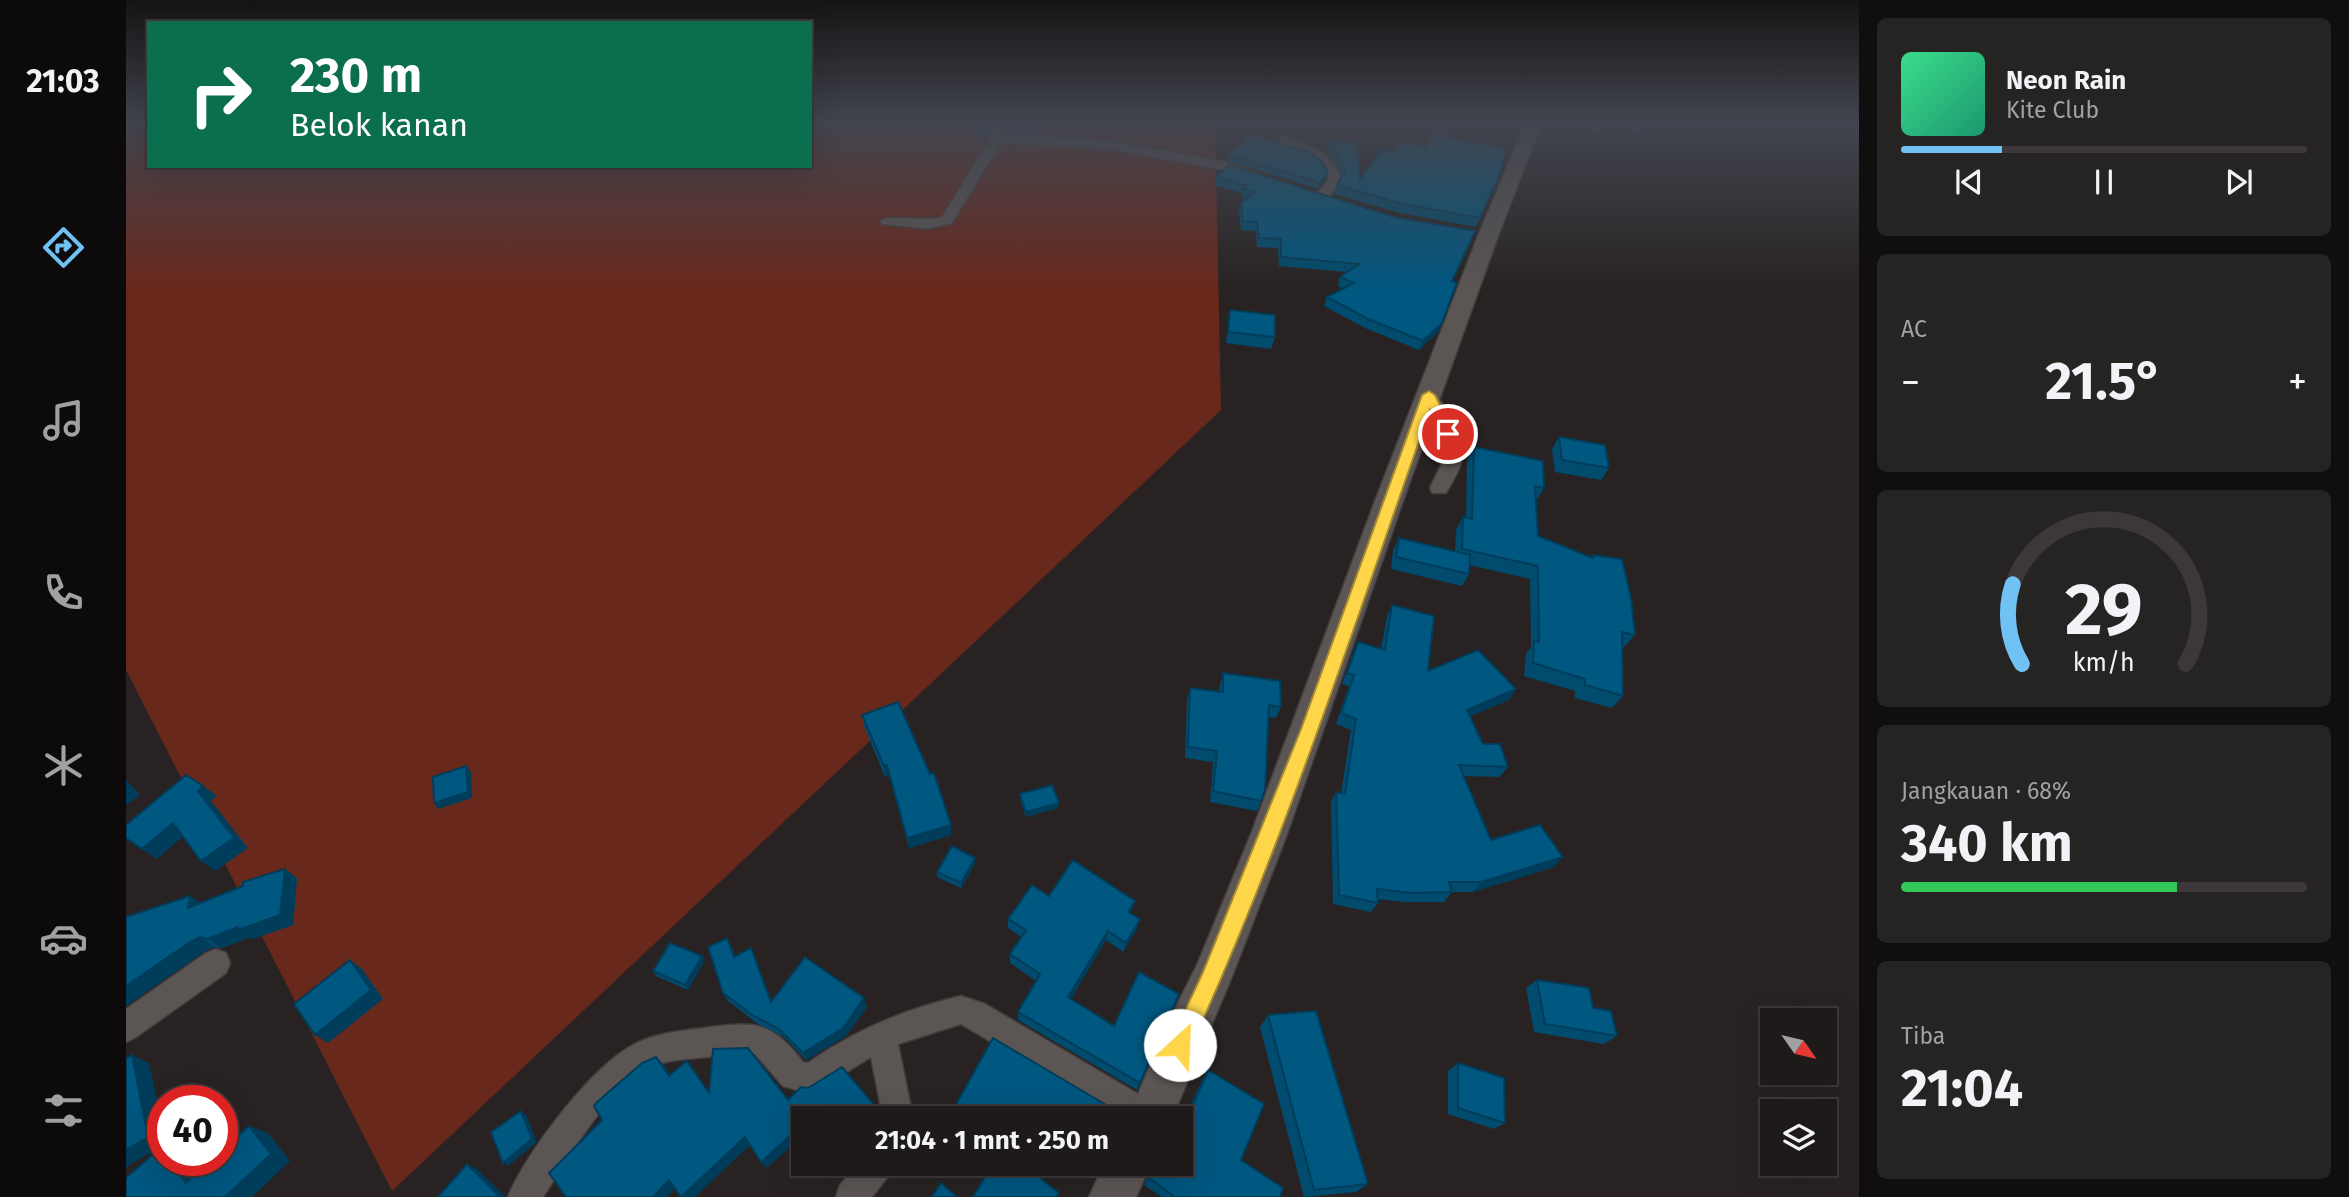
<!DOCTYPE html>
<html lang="id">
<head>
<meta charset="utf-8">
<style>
  :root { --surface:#1e1a1a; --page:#262323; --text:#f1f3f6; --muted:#a1a1a2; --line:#3c3839; --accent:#70c1f4 }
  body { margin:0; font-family:"Fira Sans",sans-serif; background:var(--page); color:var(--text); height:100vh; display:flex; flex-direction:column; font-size:26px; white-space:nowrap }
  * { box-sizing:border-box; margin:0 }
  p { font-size:23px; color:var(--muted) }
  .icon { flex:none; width:38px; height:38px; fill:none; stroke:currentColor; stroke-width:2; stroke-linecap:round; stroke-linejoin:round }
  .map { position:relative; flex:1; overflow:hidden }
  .drawer { display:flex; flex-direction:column; gap:18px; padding:18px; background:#100e0e; width:490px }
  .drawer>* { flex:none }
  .top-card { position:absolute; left:21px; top:21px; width:665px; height:147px; border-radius:0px; box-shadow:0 7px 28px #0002,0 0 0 2px var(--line); background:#0b6e4f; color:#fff; overflow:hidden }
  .needle { width:46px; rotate:124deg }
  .buttons { position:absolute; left:1634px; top:1008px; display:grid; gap:14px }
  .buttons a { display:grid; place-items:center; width:77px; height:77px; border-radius:0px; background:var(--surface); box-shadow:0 7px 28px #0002,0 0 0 2px var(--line); font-size:35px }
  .speed { position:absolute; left:21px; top:1085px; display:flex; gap:14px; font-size:35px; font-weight:700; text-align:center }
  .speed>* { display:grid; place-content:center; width:91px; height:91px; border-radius:50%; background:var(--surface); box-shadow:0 7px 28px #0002,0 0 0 2px var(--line); line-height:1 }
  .speed .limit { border:10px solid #d22; background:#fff; color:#111 }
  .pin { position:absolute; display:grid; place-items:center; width:60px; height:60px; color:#fff; margin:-30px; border:4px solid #fff; border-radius:50%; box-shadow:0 2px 7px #0007 }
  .me { position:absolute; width:77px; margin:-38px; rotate:25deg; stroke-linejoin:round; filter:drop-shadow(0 0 5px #0008) }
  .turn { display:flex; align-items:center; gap:24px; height:147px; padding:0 28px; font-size:32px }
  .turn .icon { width:91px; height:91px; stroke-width:2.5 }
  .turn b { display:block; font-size:49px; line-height:60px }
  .big { font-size:52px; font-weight:700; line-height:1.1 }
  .drawer .card { flex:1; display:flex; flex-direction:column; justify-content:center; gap:10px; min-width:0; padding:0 24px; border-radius:10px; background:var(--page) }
  .drawer .dial { align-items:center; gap:0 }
  .dial svg { height:182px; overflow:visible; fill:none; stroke:var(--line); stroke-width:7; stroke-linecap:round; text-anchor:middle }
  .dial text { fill:var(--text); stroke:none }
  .song { display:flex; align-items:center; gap:21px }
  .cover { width:84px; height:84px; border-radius:10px; background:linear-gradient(135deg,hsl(150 70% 55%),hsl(160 70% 35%)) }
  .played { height:7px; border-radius:4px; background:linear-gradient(90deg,var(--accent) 25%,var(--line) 25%) }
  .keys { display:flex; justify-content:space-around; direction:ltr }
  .heat { display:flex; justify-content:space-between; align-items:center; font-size:38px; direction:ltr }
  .charge { height:10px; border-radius:5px; background:linear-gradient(90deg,#34c759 68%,var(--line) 0) }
  .trip { position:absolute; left:665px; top:1106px; width:402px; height:70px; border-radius:0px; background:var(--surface); box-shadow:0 7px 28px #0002,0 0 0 2px var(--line); font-weight:700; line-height:70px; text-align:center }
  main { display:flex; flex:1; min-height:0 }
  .dock { display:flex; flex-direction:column; width:126px; justify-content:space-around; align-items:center; background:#0c0a0a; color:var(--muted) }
  .dock .icon { width:49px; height:49px }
  .dock .current { color:var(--accent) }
  .dock b { font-size:32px; color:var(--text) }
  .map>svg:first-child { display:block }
</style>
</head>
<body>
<main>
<nav class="dock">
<b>21:03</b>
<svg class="icon current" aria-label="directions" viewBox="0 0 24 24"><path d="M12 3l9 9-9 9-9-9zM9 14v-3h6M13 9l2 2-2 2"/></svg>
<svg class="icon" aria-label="music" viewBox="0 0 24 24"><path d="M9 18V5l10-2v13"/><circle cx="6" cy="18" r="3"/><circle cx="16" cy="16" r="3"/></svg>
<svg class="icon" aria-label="phone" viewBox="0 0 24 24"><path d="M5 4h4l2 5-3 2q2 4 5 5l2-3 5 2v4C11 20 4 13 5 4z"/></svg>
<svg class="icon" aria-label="climate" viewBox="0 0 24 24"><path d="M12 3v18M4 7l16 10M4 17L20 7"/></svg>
<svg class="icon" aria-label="car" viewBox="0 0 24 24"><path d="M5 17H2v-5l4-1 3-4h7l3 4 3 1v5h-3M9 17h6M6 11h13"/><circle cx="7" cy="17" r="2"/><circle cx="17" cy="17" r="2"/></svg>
<svg class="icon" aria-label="filters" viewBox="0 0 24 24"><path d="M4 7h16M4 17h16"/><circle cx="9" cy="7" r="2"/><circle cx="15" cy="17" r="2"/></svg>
</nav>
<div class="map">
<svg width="1733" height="1197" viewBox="0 0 1733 1197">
  <rect width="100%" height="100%" fill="#282322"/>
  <path fill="#69281c" d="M0 122H23V166H684V122H1089L1095 410 266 1191 0 670Z"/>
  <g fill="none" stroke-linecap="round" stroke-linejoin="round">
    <defs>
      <path id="street" d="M837 122H875L878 125 877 135 983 141 1100 162 1133 174 1127 178 1099 170 983 149 875 142 826 223 802 229 756 224 754 221C763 214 799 222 816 217L865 138 866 128 843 126Z
        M1158 137C1181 144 1208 154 1215 179L1201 200 1196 201 1189 197 1203 179C1197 157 1173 150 1154 144L1152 141Z
        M1303 390C1316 393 1336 443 1336 457 1336 467 1325 484 1320 493H1306L1304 488 1318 459 1313 434 1294 395Z
        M90 949 100 953 104 963 100 973 10 1037 0 1042V1009L80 953Z
        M835 996 859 1004 1034 1107 1038 1118H994L835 1024 772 1044 787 1118H757L745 1057 685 1094 657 1086 629 1054C613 1051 597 1055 581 1057 564 1059 543 1059 528 1066 477 1092 447 1152 417 1197H382C400 1153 464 1068 507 1045 531 1032 557 1031 585 1027 632 1021 646 1023 677 1062L682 1063C729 1030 779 1009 835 996Z
        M732 1164H768L763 1175 746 1197H710L714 1185Z"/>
      <path id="secondary" d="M1400 122H1416L1372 236 1277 501 1161 834 1105 979 1046 1118H1002L1039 1029 1071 965 1125 834 1249 501 1352 236Z
        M978 1164H1025L1010 1197H963Z"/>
    </defs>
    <use href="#street" stroke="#433e3e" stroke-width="3"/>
    <use href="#secondary" stroke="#433e3e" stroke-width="3"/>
    <use href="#street" fill="#5b5554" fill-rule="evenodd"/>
    <use href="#secondary" fill="#5b5554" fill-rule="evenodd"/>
  </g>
  <path fill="#004b6e" d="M877 122H911L909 134 879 132Z
    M1308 122H1341L1313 136 1374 174 1350 227 1274 213 1208 194 1211 185 1216 176 1201 150 1204 141 1234 179 1268 152 1301 147 1312 124Z
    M1439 122H1523L1518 133 1478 126 1475 132 1438 125Z
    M863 125V137L848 134V129Z
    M1103 154 1202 172 1200 179 1192 189 1102 161Z
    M1090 177 1268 217 1349 231 1327 281 1312 332 1293 350 1239 328 1198 306 1201 297 1217 289 1212 286 1214 277 1221 272 1153 266 1152 248 1131 247 1130 231 1115 230 1113 212 1115 203 1120 199 1115 197 1116 193 1088 185Z
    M1104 310 1149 337 1145 349 1100 343Z
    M1433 437 1483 468 1475 480 1429 472 1426 449Z
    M1348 447 1418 488 1410 501 1412 536 1465 557 1466 555 1509 635 1498 647H1496L1497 696 1486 708 1449 698V691L1398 676 1400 654 1405 647 1404 579 1343 565V574L1336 586 1265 569 1267 550 1273 538 1329 551 1330 530 1337 517 1340 518 1341 460Z
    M1266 605 1302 671 1390 689 1383 700 1344 716 1357 744 1382 767 1373 777 1338 776 1365 840 1428 867 1347 892H1326L1318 902H1278L1252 899V903L1245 912 1207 904 1205 802 1210 792 1215 793 1225 730 1210 724 1223 686 1216 684 1227 653 1232 642 1255 649 1261 616Z
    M1097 673 1155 707 1150 718 1143 717 1135 801 1131 811 1084 802 1087 762 1059 758 1061 700 1064 688 1093 692 1094 685Z
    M736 715 825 835 783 848 763 776 759 777 738 726Z
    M894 794 932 808 900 817 894 799Z
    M849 858V863L835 888 811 877V872Z
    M159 869 171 878 167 925 126 939 124 937 96 948 89 947 79 951 0 1006 74 903Z
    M923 896 1009 901 1004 913 1011 929 997 952 980 940 945 999 988 1026 1053 994 1011 1090 892 1020V1012L910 981 884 963V954L895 937 882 928V919Z
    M606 947 609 956 625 948 629 957 645 1000 741 1007 720 1036 680 1060 658 1037 632 1024 602 1001 597 993Z
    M576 956 579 960 562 990 530 976 527 971Z
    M1411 980 1491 1036 1478 1044 1408 1032 1400 988Z
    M1142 1015 1242 1184 1230 1192 1178 1197 1134 1027Z
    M1332 1063 1379 1123 1368 1129 1322 1114V1071Z
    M1082 1070 1115 1160 1154 1197H1036L1018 1185 1027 1165 1026 1164H1055L1057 1122 1077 1078Z
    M827 1110 981 1118H830L828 1117Z"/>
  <path fill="#003d5a" d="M1327 122H1341L1305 140 1308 132Z
    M1202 172 1200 179 1192 189 1194 183Z
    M1316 323 1312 332 1293 350 1297 341Z
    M1390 689 1383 700 1333 721 1341 710Z
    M761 765 763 776 759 777 758 766Z
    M340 766 345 772 346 798 312 809 308 803Z
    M0 780 14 795 0 805Z
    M77 786 91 796 85 801 122 848 89 871 75 861 72 791Z
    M933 803 932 808 900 817V812Z
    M47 823 61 833 31 859 16 849Z
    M825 825V835L783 848 781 838Z
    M1437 857 1428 867 1347 892 1355 882Z
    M849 858V863L835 888V883Z
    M159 869 171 878 167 925 126 939 124 937 96 948 81 939Z
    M64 896 78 905 62 908Z
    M1009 901 1006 910 999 921 1002 912Z
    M1014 919 1011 929 997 952 1000 943Z
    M982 931 980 940 941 1006 942 997Z
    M74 937 89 947 79 951 0 1006V986L64 942Z
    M625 948 629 957 649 1010 645 1002Z
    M576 956 579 960 562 990 559 985Z
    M224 960 236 969 257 999 202 1043 189 1035Z
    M738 998 741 1007 720 1036 680 1060 677 1053Z
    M6 1055 23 1063 37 1128V1145L0 1167V1150Z
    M530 1057 538 1065 551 1084 543 1076Z
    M693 1109 698 1116 695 1118H683Z
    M395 1111 400 1115 411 1142 382 1166 377 1163Z
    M677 1124V1135L641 1168 635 1162Z
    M123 1126 142 1133 164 1161 126 1197H99Z
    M619 1137 625 1144 569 1197H555Z
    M44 1160H60L82 1189 60 1183Z
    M341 1164 352 1170 380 1197H370Z
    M543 1180 551 1186 541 1197H527Z"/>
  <path fill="#005780" stroke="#003d5a" stroke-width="2" d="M879 122H910L909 127 880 126Z
    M1312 122H1327L1308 132Z
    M1509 122H1523L1522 124Z
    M849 124 863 125 862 131 848 129Z
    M1124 135 1184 152 1195 161 1202 172 1194 183 1103 154Z
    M1306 135 1380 148 1374 174 1354 218 1277 204 1211 185 1220 169 1204 141 1230 143 1234 179 1256 149 1268 152 1273 142 1301 147Z
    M1103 165 1268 217 1349 231 1326 281 1331 282 1316 323 1297 341 1242 319 1201 297 1228 283 1214 277 1233 264 1155 257V239L1133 238 1131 222 1117 221 1115 203 1129 192 1117 188 1120 185 1090 177Z
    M1104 310 1149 315V337L1102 332Z
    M1433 437 1479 445 1483 468 1436 460Z
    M1348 447 1417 461 1418 488 1409 486 1412 536 1467 558 1466 555 1496 559 1505 598 1509 635 1496 632 1497 696 1459 685V679L1407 663 1408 641 1413 642 1412 566 1336 549 1337 517 1346 519Z
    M1273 538 1344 555 1343 574 1270 557Z
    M1266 605 1308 616 1302 671 1352 650 1390 689 1341 710 1357 744H1374L1382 767 1333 765 1365 840 1414 825 1437 857 1355 882H1323L1326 892 1285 893 1251 889 1252 903 1213 895 1210 792 1219 794 1230 719 1215 713 1228 675 1221 673 1232 642 1259 650Z
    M1097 673 1154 681 1155 707 1143 705 1139 790 1135 801 1087 791 1091 751 1062 747 1064 688 1097 692Z
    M772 702 804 774 808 773 825 825 781 838 761 765 758 766 736 715Z
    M340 766 342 792 308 803 307 777Z
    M60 775 77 786 72 791 108 838 75 861 47 823 16 849 0 838V825Z
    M926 785 933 803 900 812 894 794Z
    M826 846 849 858 835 883 811 872Z
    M947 860 1009 901 1002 912 1014 919 1000 943 982 931 942 997 988 1026 1013 972 1053 994 1014 1083 892 1012 914 974 884 954 900 930 882 919 906 885 923 896Z
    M159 869 154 915 112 930V927L81 939 74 937 64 942 0 986V917L64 896 62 908 117 886V882Z
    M601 938 608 957 625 948 645 1002 679 957 738 998 717 1028 677 1053 653 1029 628 1016 597 993 582 947Z
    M544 943 576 956 559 985 527 971Z
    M224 960 245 990 189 1035 168 1004Z
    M1411 980 1463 988 1467 1008 1485 1011 1491 1036 1419 1024Z
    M1190 1011 1242 1184 1188 1190 1142 1015Z
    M867 1038 985 1108 981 1118H839L827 1110Z
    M622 1048 662 1100 675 1087 682 1088 716 1067 758 1117 701 1118 693 1109 683 1118H677V1124L635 1162 619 1137 555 1197 543 1180 527 1197H440L423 1173 476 1120 468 1106 470 1103 516 1063 530 1057 543 1076 561 1061 583 1093 587 1049Z
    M6 1055 22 1137 0 1150V1059Z
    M1332 1063 1378 1078 1379 1123 1332 1108Z
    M1082 1070 1138 1104 1115 1160 1157 1188 1154 1197H1049L1023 1178 1029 1164H1055V1121L1059 1123Z
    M395 1111 406 1139 377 1163 365 1132Z
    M123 1126 145 1154 99 1197H0V1178L34 1148 37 1151V1160H44L60 1183 85 1160H96V1150Z
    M341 1164 372 1195 370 1197H312Z
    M867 1164H922L915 1179 933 1193 930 1197H847Z
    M815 1183 831 1197H806Z"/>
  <linearGradient id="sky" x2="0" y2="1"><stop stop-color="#161313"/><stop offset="0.42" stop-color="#42454f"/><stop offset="1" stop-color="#42454f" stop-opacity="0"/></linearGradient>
  <rect width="1733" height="290" fill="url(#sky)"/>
  <path fill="#ffd54a" stroke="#a68a30" stroke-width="2" d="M1303 391 1309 395 1329 434 1322 438 1317 437 1304 410C1228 626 1158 845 1062 1053L1054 1056 1046 1053 1043 1045 1077 972 1175 729 1296 395Z"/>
</svg>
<div class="buttons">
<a><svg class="needle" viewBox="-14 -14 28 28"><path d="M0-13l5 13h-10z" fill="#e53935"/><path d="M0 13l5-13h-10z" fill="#a1a1a2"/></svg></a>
<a><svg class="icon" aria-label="layers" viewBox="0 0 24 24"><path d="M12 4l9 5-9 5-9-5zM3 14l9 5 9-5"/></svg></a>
</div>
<div class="speed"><div class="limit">40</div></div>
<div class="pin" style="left:1322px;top:434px;background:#d93025"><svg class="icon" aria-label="arrive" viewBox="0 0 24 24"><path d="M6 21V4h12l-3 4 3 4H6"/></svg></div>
<svg class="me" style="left:1054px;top:1045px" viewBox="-20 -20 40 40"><circle r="19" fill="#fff"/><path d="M0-13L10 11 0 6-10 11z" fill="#ffd54a"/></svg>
<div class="trip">21:04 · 1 mnt · 250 m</div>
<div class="top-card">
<div class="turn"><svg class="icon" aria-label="right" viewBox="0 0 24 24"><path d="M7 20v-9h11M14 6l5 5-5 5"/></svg><div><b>230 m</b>Belok kanan</div></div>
</div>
</div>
<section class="drawer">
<div class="card">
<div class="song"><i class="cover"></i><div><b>Neon Rain</b><p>Kite Club</p></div></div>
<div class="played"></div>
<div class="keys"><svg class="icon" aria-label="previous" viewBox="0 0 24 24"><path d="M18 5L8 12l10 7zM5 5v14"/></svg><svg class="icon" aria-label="pause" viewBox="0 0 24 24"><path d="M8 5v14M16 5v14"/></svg><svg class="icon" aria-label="next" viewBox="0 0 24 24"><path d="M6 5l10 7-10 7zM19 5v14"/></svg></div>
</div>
<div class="card"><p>AC</p>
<div class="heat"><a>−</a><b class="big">21.5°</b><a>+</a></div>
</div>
<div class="card dial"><svg viewBox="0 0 100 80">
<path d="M14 69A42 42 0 1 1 86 69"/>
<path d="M14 69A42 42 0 0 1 10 34" stroke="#70c1f4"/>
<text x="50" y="56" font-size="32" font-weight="700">29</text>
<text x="50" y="72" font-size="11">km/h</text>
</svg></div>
<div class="card"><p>Jangkauan · 68%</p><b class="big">340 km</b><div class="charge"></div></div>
<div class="card"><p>Tiba</p><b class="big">21:04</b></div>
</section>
</main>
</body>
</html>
